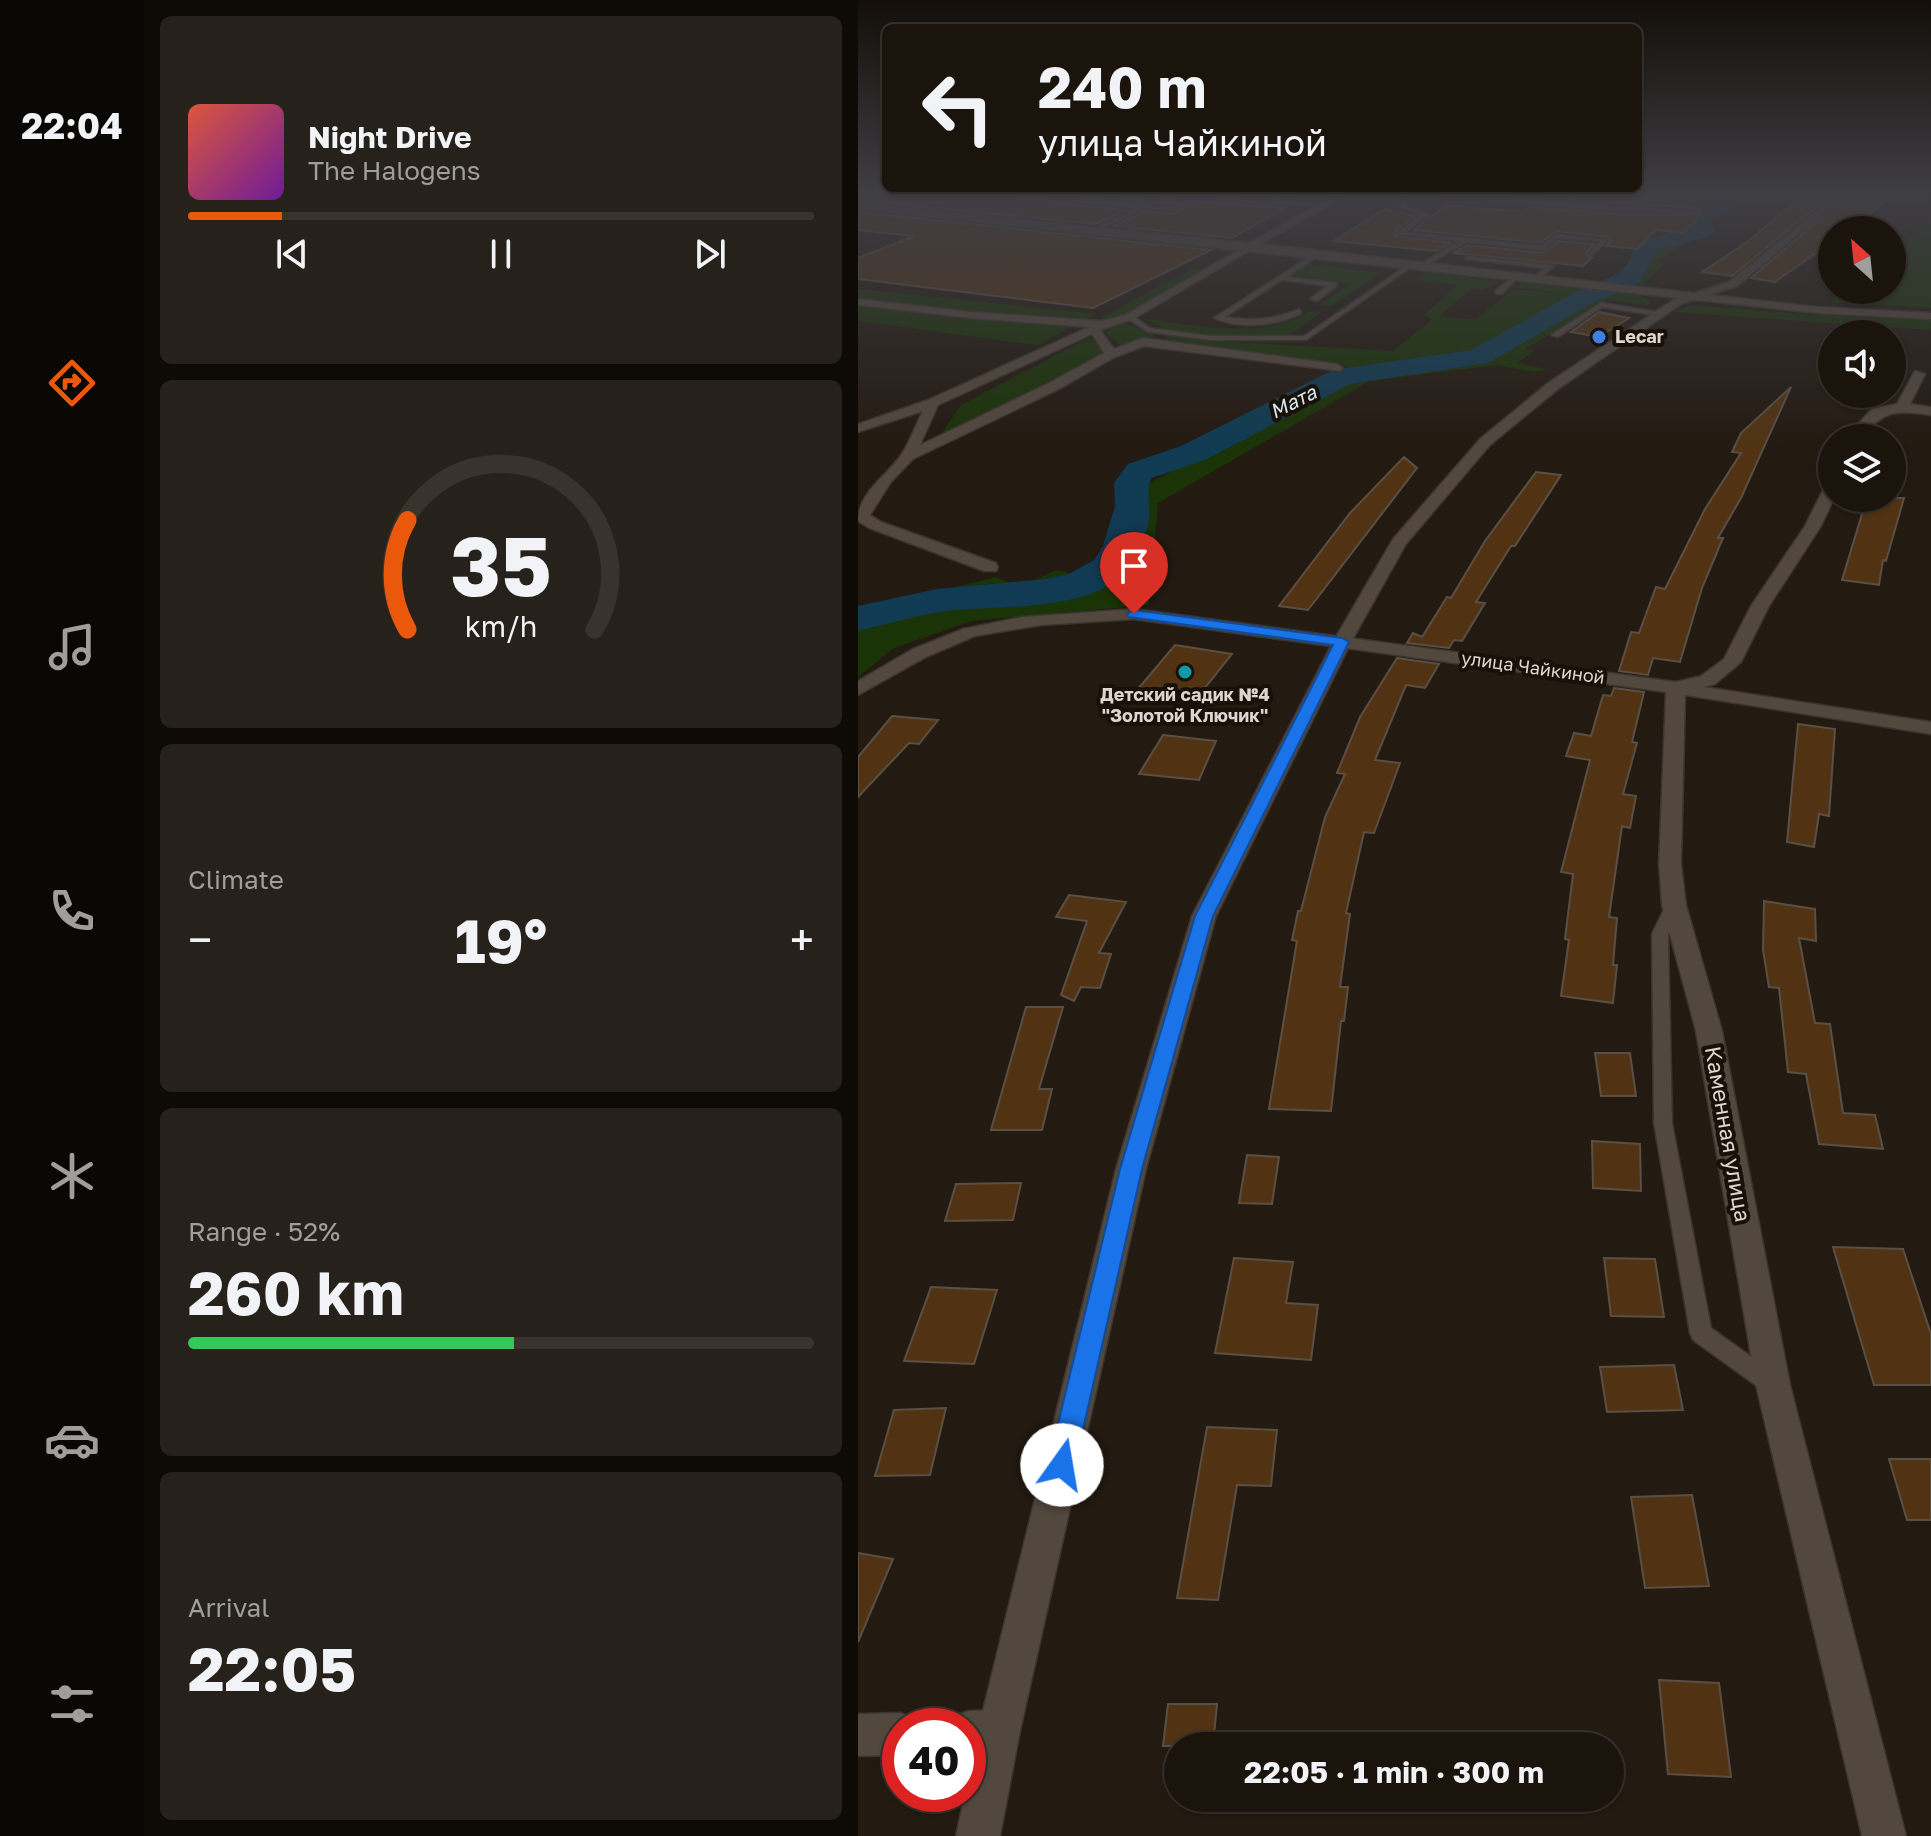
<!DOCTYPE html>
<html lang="en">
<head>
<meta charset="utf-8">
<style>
  :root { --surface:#1a140d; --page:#27211b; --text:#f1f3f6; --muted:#9f9e9d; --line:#38332e; --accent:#ea580c }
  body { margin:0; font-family:"Golos Text",sans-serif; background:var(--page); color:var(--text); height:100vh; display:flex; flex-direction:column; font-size:30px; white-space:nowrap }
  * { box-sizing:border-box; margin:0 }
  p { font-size:26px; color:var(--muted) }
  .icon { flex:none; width:44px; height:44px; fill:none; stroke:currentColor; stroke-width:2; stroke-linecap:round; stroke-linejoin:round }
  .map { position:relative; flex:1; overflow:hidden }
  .sheet { display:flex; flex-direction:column; gap:16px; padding:16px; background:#0e0b07; width:714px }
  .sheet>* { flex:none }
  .guide { position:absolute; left:24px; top:24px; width:760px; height:168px; border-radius:12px; box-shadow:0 2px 6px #0004,0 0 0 2px var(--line); background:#1a140d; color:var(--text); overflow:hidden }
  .needle { width:52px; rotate:333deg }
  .controls { position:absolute; left:960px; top:216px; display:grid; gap:16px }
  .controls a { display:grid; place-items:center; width:88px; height:88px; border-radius:50%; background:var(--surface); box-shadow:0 2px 6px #0004,0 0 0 2px var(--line); font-size:40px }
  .speed { position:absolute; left:24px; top:1708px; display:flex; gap:16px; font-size:40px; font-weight:700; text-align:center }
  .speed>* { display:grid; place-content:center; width:104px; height:104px; border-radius:50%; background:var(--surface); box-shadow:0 2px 6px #0004,0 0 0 2px var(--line); line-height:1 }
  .speed .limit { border:12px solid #d22; background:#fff; color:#111 }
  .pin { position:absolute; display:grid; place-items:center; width:68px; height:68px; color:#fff; margin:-82px -34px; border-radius:50% 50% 50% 0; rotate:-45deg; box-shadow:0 0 8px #0007 }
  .pin .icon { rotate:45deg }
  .me { position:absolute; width:88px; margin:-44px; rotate:13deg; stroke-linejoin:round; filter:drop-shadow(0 0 6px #0008) }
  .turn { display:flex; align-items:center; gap:28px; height:168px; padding:0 24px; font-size:36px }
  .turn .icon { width:104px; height:104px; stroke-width:2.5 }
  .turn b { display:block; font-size:56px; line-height:68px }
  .big { font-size:60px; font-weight:700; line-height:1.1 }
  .sheet .widget { flex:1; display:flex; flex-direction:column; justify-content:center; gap:12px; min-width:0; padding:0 28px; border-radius:12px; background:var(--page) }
  .sheet .dial { align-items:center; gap:0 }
  .dial svg { height:208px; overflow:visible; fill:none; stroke:var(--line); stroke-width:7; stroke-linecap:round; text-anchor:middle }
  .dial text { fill:var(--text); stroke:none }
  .song { display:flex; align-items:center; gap:24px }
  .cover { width:96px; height:96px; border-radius:12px; background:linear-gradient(135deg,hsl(10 70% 55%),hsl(280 70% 35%)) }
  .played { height:8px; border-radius:4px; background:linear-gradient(90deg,var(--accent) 15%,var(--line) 15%) }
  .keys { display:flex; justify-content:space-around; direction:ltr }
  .heat { display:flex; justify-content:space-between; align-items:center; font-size:44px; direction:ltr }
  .charge { height:12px; border-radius:6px; background:linear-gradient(90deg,#34c759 52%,var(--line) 0) }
  .trip { position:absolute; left:306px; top:1732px; width:460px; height:80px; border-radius:40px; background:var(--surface); box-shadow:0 2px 6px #0004,0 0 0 2px var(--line); font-weight:700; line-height:80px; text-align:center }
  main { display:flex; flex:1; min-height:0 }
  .tabs { display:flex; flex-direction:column; width:144px; justify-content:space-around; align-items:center; background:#0a0805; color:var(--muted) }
  .tabs .icon { width:56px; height:56px }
  .tabs .on { color:var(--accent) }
  .tabs b { font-size:36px; color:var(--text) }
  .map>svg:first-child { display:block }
</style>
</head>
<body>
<main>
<nav class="tabs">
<b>22:04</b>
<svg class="icon on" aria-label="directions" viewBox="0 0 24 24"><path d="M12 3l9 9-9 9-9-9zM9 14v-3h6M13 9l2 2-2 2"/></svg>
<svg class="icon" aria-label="music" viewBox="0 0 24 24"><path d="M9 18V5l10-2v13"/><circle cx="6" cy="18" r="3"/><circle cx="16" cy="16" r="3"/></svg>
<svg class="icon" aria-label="phone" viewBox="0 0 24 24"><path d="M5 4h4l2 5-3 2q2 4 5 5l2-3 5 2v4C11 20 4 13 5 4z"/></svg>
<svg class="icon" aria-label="climate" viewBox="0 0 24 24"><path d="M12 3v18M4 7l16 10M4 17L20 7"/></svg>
<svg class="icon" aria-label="car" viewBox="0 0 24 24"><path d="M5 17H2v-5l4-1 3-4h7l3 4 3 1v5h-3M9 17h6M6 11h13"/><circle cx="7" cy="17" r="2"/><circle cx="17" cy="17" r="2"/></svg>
<svg class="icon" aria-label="filters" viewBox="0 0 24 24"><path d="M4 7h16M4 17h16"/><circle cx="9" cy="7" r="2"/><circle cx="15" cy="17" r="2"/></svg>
</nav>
<section class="sheet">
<div class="widget">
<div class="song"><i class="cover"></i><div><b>Night Drive</b><p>The Halogens</p></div></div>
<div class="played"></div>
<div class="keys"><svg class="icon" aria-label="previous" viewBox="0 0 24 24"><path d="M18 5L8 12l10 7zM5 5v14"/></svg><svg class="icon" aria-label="pause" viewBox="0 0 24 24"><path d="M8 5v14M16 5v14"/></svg><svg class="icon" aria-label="next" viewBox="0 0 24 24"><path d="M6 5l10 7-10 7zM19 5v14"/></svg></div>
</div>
<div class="widget dial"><svg viewBox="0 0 100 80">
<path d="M14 69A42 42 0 1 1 86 69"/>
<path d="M14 69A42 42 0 0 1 14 27" stroke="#ea580c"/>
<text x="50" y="56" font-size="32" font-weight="700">35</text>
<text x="50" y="72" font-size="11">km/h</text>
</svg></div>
<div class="widget"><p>Climate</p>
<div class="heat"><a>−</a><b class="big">19°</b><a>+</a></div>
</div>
<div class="widget"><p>Range · 52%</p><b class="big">260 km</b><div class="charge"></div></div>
<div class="widget"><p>Arrival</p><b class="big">22:05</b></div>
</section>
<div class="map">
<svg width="1073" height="1836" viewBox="0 0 1073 1836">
  <rect width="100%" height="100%" fill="#231a11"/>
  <path fill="#1a3307" d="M79 191H110L125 210 218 220 204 224 0 203V197L48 202Z
    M845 191H874L885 202 854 216 851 228 800 261 806 263 785 285 748 281 798 242 826 233 834 227 829 216 851 202Z
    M0 209 353 247 342 252 0 216Z
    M1073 219V308L973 302 987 290H1034V251Z
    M450 264 523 273 473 306 461 305 493 283 432 275Z
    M334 269 344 270 264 316 241 319Z
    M572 272 641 282 626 290 614 289 581 316 617 320 656 289 714 295 652 287 671 281 780 294 793 302 789 305 749 300 667 349 677 351 659 363 689 369 676 372 639 365 512 381 300 503 291 605 114 621 36 648 0 677V611L138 577 161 587 199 570 228 578 249 564 270 495 502 369 300 343 312 335 372 342 535 351 574 320 567 314 600 285 557 279 564 273Z
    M0 289 238 314 179 345 0 321Z
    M831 305 958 315 1073 320V330L815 312Z
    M452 311 464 312 431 335 360 336 309 330 286 319C340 325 404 342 452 311Z
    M265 322 298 335 269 351 247 332Z
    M231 338 255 357 75 446 103 405Z"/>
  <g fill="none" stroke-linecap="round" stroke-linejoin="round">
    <path fill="#103b53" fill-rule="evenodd" d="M851 191H875L885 200 871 212 852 219 857 230 854 235 799 251 782 282 731 305 630 363 492 384 347 460 294 478C287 487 293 507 291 519 288 538 280 554 269 569 236 613 139 605 89 611 59 615 30 624 0 631V606L79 589 188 579 211 574 236 560 245 546 257 506 256 483 270 464 323 446 475 370 613 350 713 295 764 272 773 258 775 249 782 241 834 227 829 216 832 211 861 200Z"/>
  </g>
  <path fill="#513313" stroke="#5a4f45" stroke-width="2" d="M0 191H166V195L191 197 197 203 269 210 237 224 0 200Z
    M226 191H246L249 194 320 201 312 204 226 196Z
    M292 191H450L433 201Z
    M691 191H745L847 201 838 221 824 233 798 230 779 249 748 246 753 240 750 237 699 231 682 243 556 230 588 205 665 212 672 207 771 215 838 214 841 211 838 208 683 198Z
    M944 191H978L874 276 844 272 892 240 934 204Z
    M995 191H1040L990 230H974V242L917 282 893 278Z
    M339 202 422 207 427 208 374 238 255 226 288 211 314 214Z
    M526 209 557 216 538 230V236L592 243 578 251 476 241Z
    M0 212 353 250 235 308 0 279V258L56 236 0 230Z
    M701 241 736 244 728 253 734 258 725 266 595 253 610 245 684 253Z
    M741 312 771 318 741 337 713 332Z
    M933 387 883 498 860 538H865L844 588 822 662 795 658 790 675 761 671 773 632 781 633 798 587 807 589 847 509 883 453 874 452 883 433Z
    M546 457 559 468 450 610 421 606 492 513Z
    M678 472 703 475 657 546H653L618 602 627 603 604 641 596 640 591 648 549 643 555 633 564 637 589 597 593 598 627 541Z
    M1014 498H1046L1028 561 1025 560 1021 585 984 580 1004 514Z
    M317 645 374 654 338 699 279 690Z
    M539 658 581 664 567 688 548 685 517 760 542 763 516 833 506 832 488 913 492 914 482 987H490L486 1021H483L473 1111 411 1109 439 941 434 940 440 911H443L467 817 487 774 479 773 502 717Z
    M756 688 786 692 774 742 779 743 765 794 778 796 772 828 764 826 751 917 759 918 755 965H759L755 1003 703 996 711 940 707 939 715 874 703 872 732 760 708 756 716 733 733 736 745 695 753 696Z
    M34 716 80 720 61 744 51 743 0 797V757Z
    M940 724 977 729 971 816 961 814 956 847 929 842Z
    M305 735 358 741 341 780 281 774Z
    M211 895 268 902 241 953 253 954 242 988 223 987 216 1001 203 995 229 921 198 917Z
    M906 901 957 909 958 941 941 938 957 1023 972 1024 985 1113 1017 1115 1025 1149 961 1144 948 1074 930 1072 921 988 911 987 905 950Z
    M168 1007H205L181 1089H194L184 1130H133Z
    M737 1053H772L778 1096H743Z
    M734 1141 782 1144 783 1191 735 1188Z
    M389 1155 421 1157 414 1204 381 1203Z
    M163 1183 155 1220 87 1221 98 1184Z
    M975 1247 1045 1249 1073 1334V1385H1016Z
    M376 1258 435 1262 428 1303 460 1305 453 1360 357 1353Z
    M746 1258 797 1259 806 1317 753 1316Z
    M73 1287 139 1290 116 1364 46 1361Z
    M816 1365 825 1410 749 1412 742 1367Z
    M88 1408 72 1475 17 1476 36 1410Z
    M349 1427 419 1430 413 1486 379 1485 360 1600 319 1598Z
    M1031 1459H1073V1520H1049Z
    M834 1495 851 1586 787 1588 773 1497Z
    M0 1553 35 1559 0 1642Z
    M801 1680 861 1683 873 1777 810 1774Z
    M310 1704H359L355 1746H305Z"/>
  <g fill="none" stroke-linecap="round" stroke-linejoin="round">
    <defs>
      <path id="service" d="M180 191 198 192 200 196 312 207 334 199 249 191 468 206 337 199V201L313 211 288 208 235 232 233 229 281 208 197 200 193 194Z
        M535 191 838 211 771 212 550 194 551 197 546 205 571 215 548 232 683 246 699 234 750 240 734 255 731 253 742 241 700 238 684 250 609 242 563 268 561 265 601 241 540 234V232L563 215 541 207 545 197 544 193Z
        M459 252 464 253 429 277 478 283V287L459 301 452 299 469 286 424 280 367 317C395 321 415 320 441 309L444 313C419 326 382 330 356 318Z
        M609 256 693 265 696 267 677 281 675 278 687 268 607 259Z
        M551 264 556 265 448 340H353L290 332 267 317 274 315 292 328 353 336H446Z
        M656 276 661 277 644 294H638V290Z
        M743 303 801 312 805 314 801 316 744 307 700 337 693 335Z
        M816 900 824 905 810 934 814 1123 853 1328 919 1375 922 1382 919 1389 911 1392 903 1389 835 1340 832 1333 796 1123 794 934 810 901Z"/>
      <path id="minor" d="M393 243 396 248 275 319 242 330 256 349 285 338 479 364 485 368 483 371 286 346 257 357 201 389 55 459 33 482 12 515 23 522 138 563 140 567 138 571H126L11 528 0 521C0 491 31 475 45 452 53 439 58 424 65 411L0 432V424L70 400 231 327 113 318 0 305V299L113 312 244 321 267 315ZM234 334 246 353 191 383 62 445 80 405Z
        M1057 371 1067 374 1052 404 1073 407V415C1035 410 1028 410 1002 438H987L1014 409 1039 404Z
        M974 482 976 498 963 526 911 606 883 662 857 684 846 687 1073 722V734L827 695 823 864 828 905 864 1031 932 1385 1048 1836H1004L898 1385 838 1031 804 905 801 864 808 692 276 619 183 625 117 636 68 657 0 695V681L55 649 105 629 164 617 276 609 818 682 843 676 866 659 893 606 947 526 967 486Z
        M141 1710 156 1716 162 1731 156 1746 141 1752 110 1753V1726H92L95 1717 110 1711Z
        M42 1713 57 1719 59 1726H42V1755L0 1756V1714Z"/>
      <path id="tertiary" d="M983 191H992L879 286 823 304 700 389 632 445 548 544 493 642 358 916 288 1169 162 1731 142 1836H98L107 1794H110L120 1731 258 1169 334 916 475 642 535 539 622 439 690 383 815 300 871 282Z"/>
      <path id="secondary" d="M486 191H496L403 244 959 307 1073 313V319L959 313 0 209V203L391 243Z"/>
    </defs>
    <use href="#service" stroke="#3a332f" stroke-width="3"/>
    <use href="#minor" stroke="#3a332f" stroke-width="3"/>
    <use href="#tertiary" stroke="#3a332f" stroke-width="3"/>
    <use href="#secondary" stroke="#3a332f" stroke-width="3"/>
    <use href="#service" fill="#53483e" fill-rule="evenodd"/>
    <use href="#minor" fill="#53483e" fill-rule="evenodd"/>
    <use href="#tertiary" fill="#53483e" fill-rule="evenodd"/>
    <use href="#secondary" fill="#53483e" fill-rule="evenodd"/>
  </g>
  <linearGradient id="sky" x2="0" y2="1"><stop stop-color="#130e09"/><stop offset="0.43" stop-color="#3f3e43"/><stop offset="1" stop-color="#3f3e43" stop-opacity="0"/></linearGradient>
  <rect width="1073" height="448" fill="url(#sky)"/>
  <path fill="#1a73e8" stroke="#114b97" stroke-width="2" d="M276 610 484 638 491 642 355 916 284 1169 217 1465 213 1474 204 1478 194 1474 190 1465 262 1169 337 916 475 645 271 617 269 614Z"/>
  <circle fill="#3f7fe0" stroke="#191108" stroke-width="3" cx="741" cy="337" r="8"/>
  <circle fill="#0f9aa8" stroke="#191108" stroke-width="3" cx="327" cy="672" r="8"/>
  <g text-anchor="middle" stroke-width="8" stroke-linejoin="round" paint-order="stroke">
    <g font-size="18" font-weight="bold" fill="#ddd6d0" stroke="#191108" text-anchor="start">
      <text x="757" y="343">Lecar</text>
      <text x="327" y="701" text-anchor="middle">Детский садик №4<tspan x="327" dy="21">"Золотой Ключик"</tspan></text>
    </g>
    <g font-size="18" fill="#ddd6d0" stroke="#191108">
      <text transform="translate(675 668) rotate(8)" y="6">улица Чайкиной</text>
    </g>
    <g font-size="20" font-style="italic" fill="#d3e7f3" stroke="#191108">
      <text transform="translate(435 402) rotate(-27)" y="7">Мата</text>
    </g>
    <g font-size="22" fill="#ddd6d0" stroke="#191108">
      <text transform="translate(870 1134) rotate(80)" y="8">Каменная улица</text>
    </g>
  </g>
</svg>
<div class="controls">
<a><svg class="needle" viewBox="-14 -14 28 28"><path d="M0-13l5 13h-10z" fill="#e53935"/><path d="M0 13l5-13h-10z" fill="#9f9e9d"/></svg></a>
<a><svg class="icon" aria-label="sound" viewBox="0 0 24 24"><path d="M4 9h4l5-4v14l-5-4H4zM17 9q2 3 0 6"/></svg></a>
<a><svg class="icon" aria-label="layers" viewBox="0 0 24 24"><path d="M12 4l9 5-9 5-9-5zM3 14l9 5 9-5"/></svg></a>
</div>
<div class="speed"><div class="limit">40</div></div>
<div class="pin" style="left:276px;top:614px;background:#d93025"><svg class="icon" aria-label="arrive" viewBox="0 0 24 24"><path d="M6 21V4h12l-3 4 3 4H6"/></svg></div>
<svg class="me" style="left:204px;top:1465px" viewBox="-20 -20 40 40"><circle r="19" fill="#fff"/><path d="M0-13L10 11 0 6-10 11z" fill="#1a73e8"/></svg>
<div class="trip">22:05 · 1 min · 300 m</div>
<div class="guide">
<div class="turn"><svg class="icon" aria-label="left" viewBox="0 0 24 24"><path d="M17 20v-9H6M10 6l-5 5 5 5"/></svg><div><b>240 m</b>улица Чайкиной</div></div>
</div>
</div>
</main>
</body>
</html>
